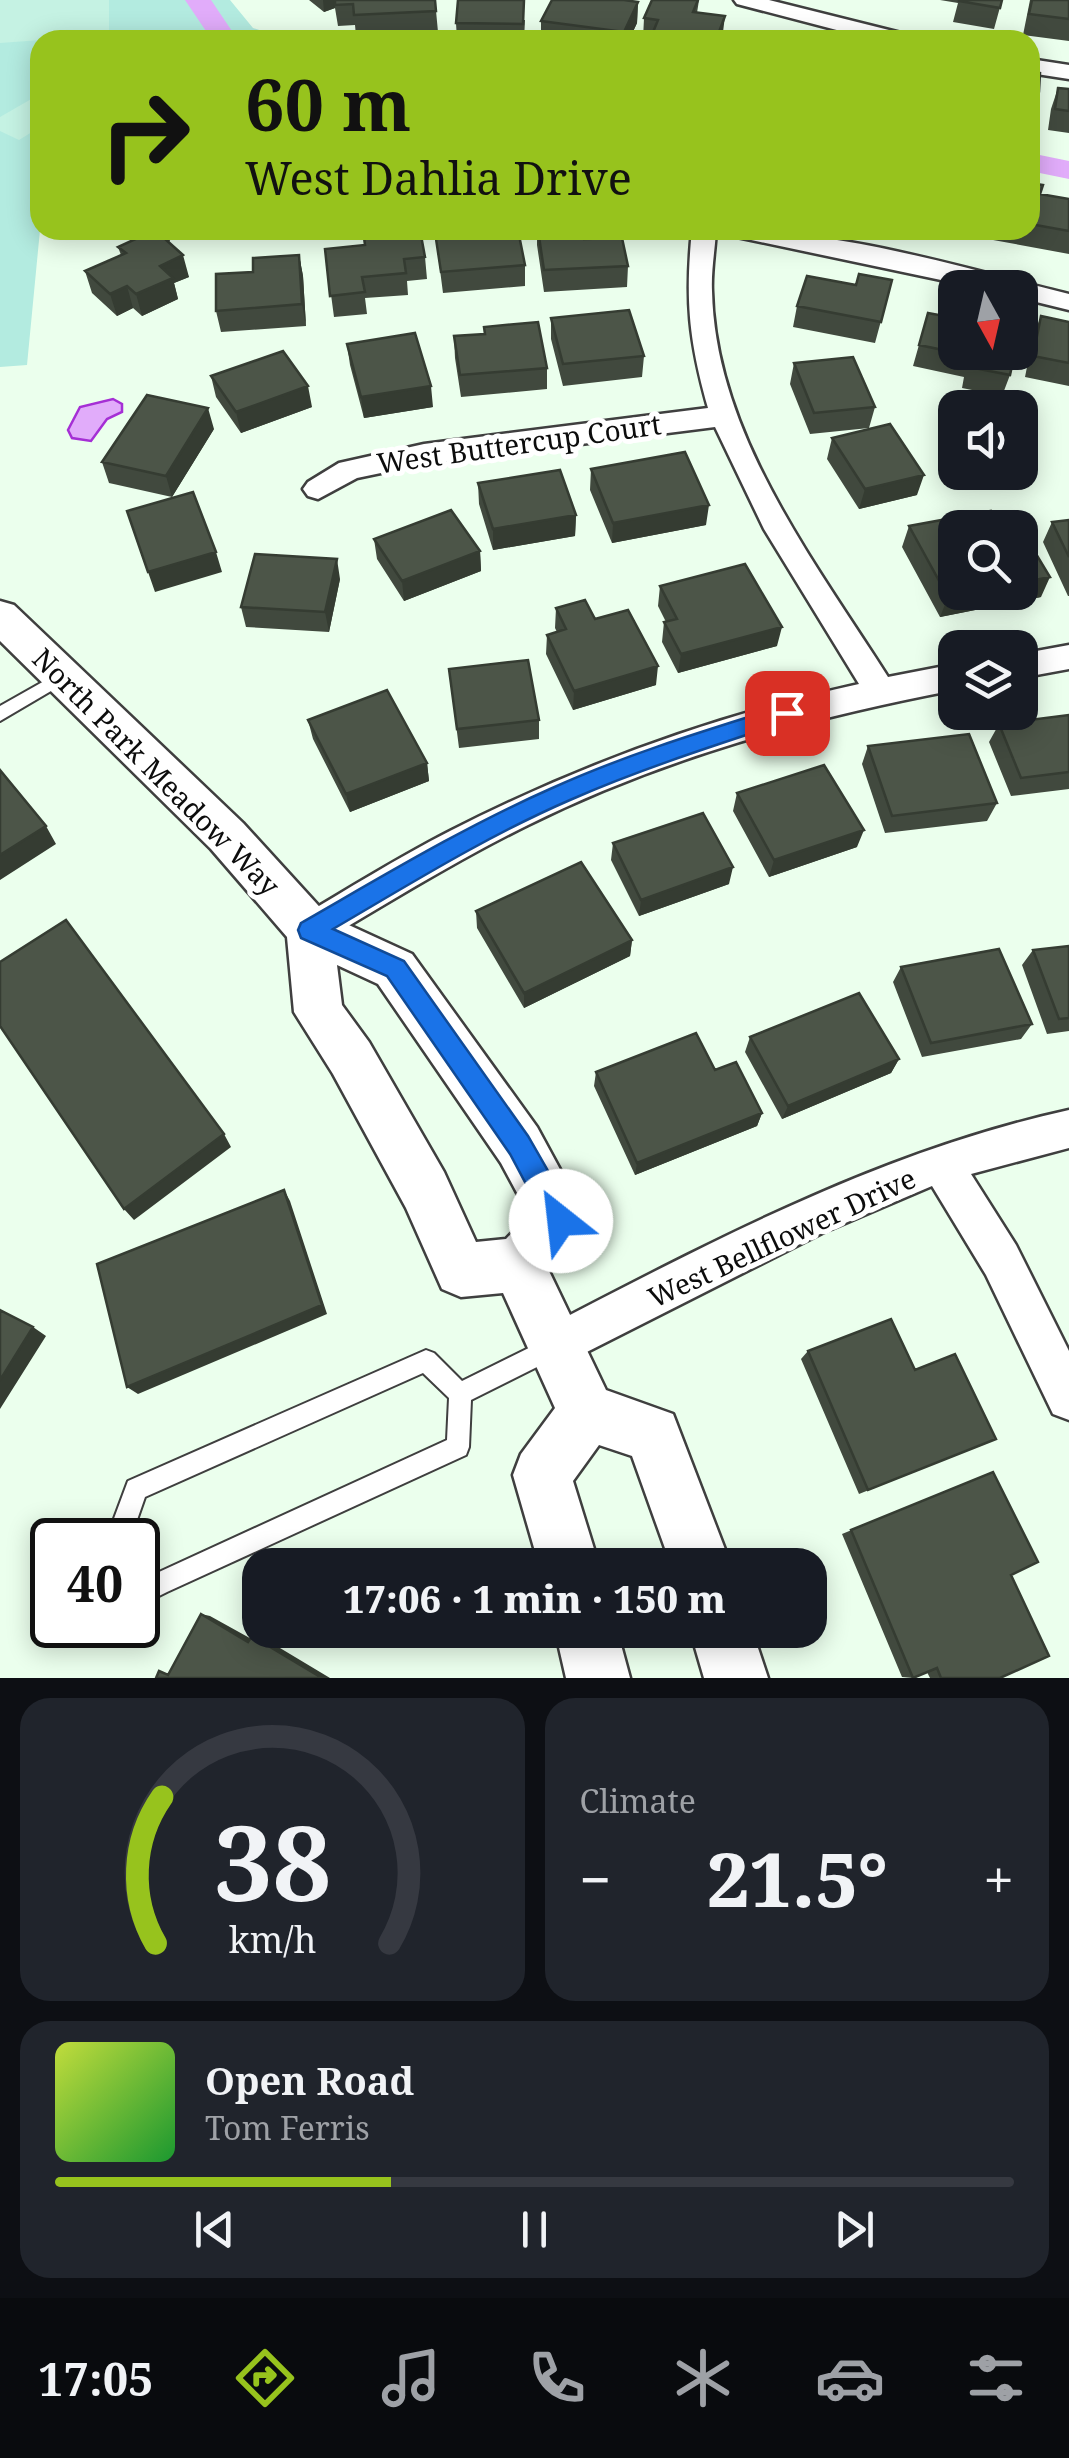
<!DOCTYPE html>
<html lang="en">
<head>
<meta charset="utf-8">
<style>
  :root { --surface:#171b24; --page:#20242c; --text:#f1f3f6; --muted:#9ea1a6; --line:#363941; --accent:#97c31d }
  body { margin:0; font-family:"Noto Serif",serif; background:var(--page); color:var(--text); height:100vh; display:flex; flex-direction:column; font-size:38px; white-space:nowrap }
  * { box-sizing:border-box; margin:0 }
  p { font-size:32px; color:var(--muted) }
  .icon { flex:none; width:55px; height:55px; fill:none; stroke:currentColor; stroke-width:2; stroke-linecap:round; stroke-linejoin:round }
  .map { position:relative; height:1678px; overflow:hidden }
  .sheet { display:flex; flex-direction:column; gap:20px; padding:20px; background:#0d0f14; flex:1 }
  .sheet>* { flex:none }
  .banner { position:absolute; left:30px; top:30px; width:1010px; height:210px; border-radius:30px; box-shadow:0 5px 25px #0003; background:#97c31d; color:#111; overflow:hidden }
  .needle { width:65px; rotate:172deg }
  .tools { position:absolute; left:938px; top:270px; display:grid; gap:20px }
  .tools a { display:grid; place-items:center; width:100px; height:100px; border-radius:20px; background:var(--surface); box-shadow:0 5px 25px #0003; font-size:50px }
  .speed { position:absolute; left:30px; top:1518px; display:flex; gap:20px; font-size:50px; font-weight:700; text-align:center }
  .speed>* { display:grid; place-content:center; width:130px; height:130px; border-radius:50%; background:var(--surface); box-shadow:0 5px 25px #0003; line-height:1 }
  .speed .limit { border:5px solid #111; border-radius:15px; background:#fff; color:#111 }
  .pin { position:absolute; display:grid; place-items:center; width:85px; height:85px; color:#fff; margin:-42px; border-radius:20px; box-shadow:0 5px 15px #0006 }
  .me { position:absolute; width:110px; margin:-55px; rotate:331deg; stroke-linejoin:round; filter:drop-shadow(0 0 8px #0008) }
  .turn { display:flex; align-items:center; gap:35px; height:210px; padding:0 50px; font-size:45px }
  .turn .icon { width:130px; height:130px; stroke-width:2.5 }
  .turn b { display:block; font-size:70px; line-height:85px }
  .big { font-size:75px; font-weight:800; line-height:1.1 }
  .sheet .card { flex:1; display:flex; flex-direction:column; justify-content:center; gap:15px; min-width:0; padding:0 35px; border-radius:30px; background:var(--page) }
  .sheet .dial { align-items:center; gap:0 }
  .dial svg { height:260px; overflow:visible; fill:none; stroke:var(--line); stroke-width:7; stroke-linecap:round; text-anchor:middle }
  .dial text { fill:var(--text); stroke:none }
  .song { display:flex; align-items:center; gap:30px }
  .cover { width:120px; height:120px; border-radius:15px; background:linear-gradient(135deg,hsl(70 70% 55%),hsl(130 70% 35%)) }
  .played { height:10px; border-radius:5px; background:linear-gradient(90deg,var(--accent) 35%,var(--line) 35%) }
  .keys { display:flex; justify-content:space-around; direction:ltr }
  .heat { display:flex; justify-content:space-between; align-items:center; font-size:55px; direction:ltr }
  .sheet .tiles { flex:1; display:grid; gap:20px; grid-template-columns:1fr 1fr }
  .card:last-child { grid-column:span 2 }
  .trip { position:absolute; left:242px; top:1548px; width:585px; height:100px; border-radius:30px; background:var(--surface); box-shadow:0 5px 25px #0003; font-weight:800; line-height:100px; text-align:center }
  .tab-bar { display:flex; height:160px; justify-content:space-around; align-items:center; background:#090b0e; color:var(--muted) }
  .tab-bar .icon { width:70px; height:70px }
  .tab-bar .on { color:var(--accent) }
  .tab-bar b { font-size:45px; color:var(--text) }
  .map>svg:first-child { display:block }
</style>
</head>
<body>
<div class="map">
<svg width="1069" height="1678" viewBox="0 0 1069 1678">
  <rect width="100%" height="100%" fill="#ebffed"/>
  <path fill="#b3ebe0" d="M0 0H230L253 28 290 40H40V230L27 365 0 367Z"/>
  <path fill="#c5f2e3" d="M0 0H109V35L0 43Z
    M40 94V127L19 140 0 131V117Z"/>
  <path fill="#e1acfa" stroke="#a52fd5" stroke-width="2.5" d="M113 399 122 404V412L107 419 91 441 72 438 68 430 80 407Z"/>
  <g fill="none" stroke-linecap="round" stroke-linejoin="round">
    <path fill="#e1acfa" fill-rule="evenodd" d="M185 0H211L238 40H212Z
      M1030 153 1069 161V179L1030 171Z"/>
    <defs>
      <path id="service" d="M62 671 68 673 70 677 68 681 0 721V706Z
        M553 1336 561 1339 564 1347 561 1355 471 1400 469 1447 466 1455 167 1592 159 1596 138 1590V1566L159 1572 447 1440 449 1398 423 1373 145 1497 130 1540H106L128 1481 426 1350 434 1353 462 1381Z"/>
      <path id="minor" d="M734 0H769L909 35 912 40H875L737 4Z
        M1030 59 1069 65V79L1030 73Z
        M692 230H716C715 250 711 271 712 291 715 434 815 562 888 677L955 664V690C808 718 663 758 528 825 457 860 391 901 323 941L310 946 297 941 292 930 297 919C348 889 397 858 450 831 579 765 717 715 859 684L764 529 715 427 424 464 357 478 318 499 308 496 303 489 308 482 339 463 424 444 708 408C689 341 685 300 692 230Z
        M725 230C841 230 956 266 1069 294V310L1020 298V288H979L737 237Z
        M1069 645V669L1020 678V654Z
        M1069 1110V1148L971 1174 1016 1245 1069 1351V1420L1053 1414 986 1275 932 1186 822 1233 573 1359 558 1366 543 1359 536 1344 543 1329C713 1241 881 1151 1069 1110Z"/>
      <path id="tertiary" d="M0 601 14 605 243 823 327 915 412 954 537 1127 588 1221 580 1240 549 1271 606 1390 673 1414 731 1565H671L632 1456 599 1445 573 1481 599 1565H539L513 1475 521 1454 555 1408 503 1293 461 1297 442 1289 406 1208 333 1074 294 1012 287 937 211 849 0 641ZM337 965 378 984 501 1163 529 1215 506 1239 476 1242 444 1172 369 1042 342 1005Z
        M555 1630H617L630 1678H566Z
        M690 1630H752L768 1678H704Z"/>
    </defs>
    <use href="#service" stroke="#3f3f3f" stroke-width="4"/>
    <use href="#minor" stroke="#3f3f3f" stroke-width="5"/>
    <use href="#tertiary" stroke="#3f3f3f" stroke-width="5"/>
    <use href="#service" fill="#fff" fill-rule="evenodd"/>
    <use href="#minor" fill="#fff" fill-rule="evenodd"/>
    <use href="#tertiary" fill="#fff" fill-rule="evenodd"/>
  </g>
  <path fill="#41493e" d="M309 0H435L438 32 356 36 355 25 338 26 335 8 324 12Z
    M699 0 697 13 722 37V40L643 39 644 18Z
    M940 0H1002L994 29 953 22 958 3Z
    M1030 0H1069V41L1023 35Z
    M638 2 637 23 629 40H541V21Z
    M525 20 524 40H457L456 23Z
    M1030 71 1039 91 1032 112H1030Z
    M1058 88 1069 89V133L1048 130 1051 109Z
    M1030 183 1040 194 1069 199V254L982 238 984 230H1030Z
    M63 230H174L169 242H168L189 277 174 283 178 299 142 316 133 308 117 316 92 293 85 271 121 255 118 247 133 240 65 237Z
    M468 230H518L525 265V286L443 293 436 239 469 236Z
    M537 230H582L584 239 628 266 627 287 544 292 537 245Z
    M325 249 425 257 427 279 407 281 408 295 365 298 367 314 334 317Z
    M299 255 303 276 306 326 221 332 216 311 253 272Z
    M892 280 875 343 793 327 797 306 856 285Z
    M928 313 1015 352 1010 375 1002 396 962 388 964 377 913 366Z
    M1041 316 1069 322V386L1025 377 1033 337Z
    M551 318 644 356 642 377 563 386 551 339Z
    M484 327 547 368V389L461 397 455 358 454 336 484 334Z
    M347 344 433 407 364 418 350 365Z
    M794 363 875 407 869 428 810 434 790 384Z
    M211 376 312 407 241 433 216 397Z
    M214 429 172 497 109 483 102 462Z
    M832 438 917 495 859 509 827 459Z
    M591 469 706 525 612 543 590 490Z
    M478 483 576 515 575 536 493 550 479 504Z
    M1069 520V596H1068L1043 542 1052 522Z
    M909 526 1041 597 940 617 902 547Z
    M374 539 480 551 481 571 404 601 377 559Z
    M340 579 329 632 246 627 241 607Z
    M660 586 777 646 678 673 662 642 664 622H666L658 606Z
    M556 608 595 619 656 685 573 710 546 654 547 635 557 632 555 628Z
    M449 669 539 720V739L459 748Z
    M1069 715V789L1011 796 989 742 999 724Z
    M308 720 427 763 429 781 350 812 313 739Z
    M868 746 997 803 987 821 885 833 862 764Z
    M737 793 857 847 769 877 733 811Z
    M613 843 729 884 639 916 611 860Z
    M476 911 632 940 630 956 524 1008 477 928Z
    M1069 946V1031L1047 1034 1022 965 1033 950Z
    M901 967 1032 1024 1021 1039 922 1057 893 982Z
    M750 1037 899 1059 891 1073 782 1119 745 1052Z
    M715 1070 762 1113 757 1126 635 1175 594 1086 596 1072Z
    M808 1351 915 1370 996 1439 859 1494 801 1359Z
    M993 1472 1011 1575 1000 1678H930L927 1672 913 1678 902 1677 842 1534Z"/>
  <path fill="#353c32" d="M323 0H359L335 5V8L324 12Z
    M638 2 637 23 629 40H623L624 32Z
    M725 16 722 40H716Z
    M166 230H174L169 242Z
    M183 255 189 277 174 283 178 299 142 316 136 294 160 266Z
    M299 255 303 276 306 326 302 304Z
    M127 286 133 308 117 316 110 294Z
    M308 386 312 407 241 433 236 412Z
    M431 386 433 407 364 418 361 397Z
    M208 408 214 429 172 497 166 476Z
    M924 475 917 495 859 509 865 489Z
    M709 505 706 525 612 543 613 523Z
    M576 515 575 536 493 550V529Z
    M480 551 481 571 404 601 402 581Z
    M216 552 222 572 155 592 148 572Z
    M337 559 340 579 329 632 325 612Z
    M1050 577 1041 597 940 617 948 597 970 592H1020V583Z
    M782 627 777 646 678 673 681 654Z
    M658 666 656 685 573 710 574 691Z
    M427 763 429 781 350 812 346 794Z
    M46 826 56 844 0 880V855Z
    M864 830 857 847 769 877 774 860Z
    M733 867 729 884 639 916 641 900Z
    M632 940 630 956 524 1008V993Z
    M899 1059 891 1073 782 1119 788 1106Z
    M762 1113 757 1126 635 1175 637 1163Z
    M224 1134 231 1147 134 1220 124 1209Z
    M284 1190 290 1201 327 1314 138 1394 127 1387Z
    M33 1327 46 1336 0 1409V1380Z
    M201 1614 210 1616 257 1642H248Z
    M252 1636H260L330 1678H322Z"/>
  <path fill="#4c5548" stroke="#353c32" stroke-width="2.5" d="M335 0H435L436 11 354 15 353 4 335 5Z
    M458 0H524L523 24 456 23Z
    M552 0H624L638 2 624 32 541 21Z
    M652 0H698L693 12 725 16 716 40H669L651 37 658 20 644 18Z
    M959 0H1002L1000 8 959 1Z
    M1032 0H1069V19L1029 14Z
    M1030 71 1040 73 1039 91 1030 90Z
    M1058 88 1069 89V111L1055 109Z
    M1030 183 1043 185 1040 194 1069 199V231L1030 224Z
    M155 230 183 255 160 266 173 278 136 294 127 286 110 294 85 271 126 253 118 247Z
    M363 230H420L425 257 404 259 406 273 362 277 365 292 330 296 325 249 365 245Z
    M470 230H518L525 265 441 272 436 239 471 236Z
    M538 230H582L584 239 622 238 628 266 544 270Z
    M299 255 302 304 216 311V274L253 272V258Z
    M859 274 892 280 881 322 797 306 807 276 856 285Z
    M1020 307 1025 308 1020 330Z
    M629 310 644 356 563 364 551 318Z
    M928 313 955 318V352H1015L1010 375 969 367 972 356 919 345Z
    M1041 316 1069 322V363L1033 356Z
    M538 322 547 368 460 375 454 336 485 334 484 327Z
    M415 333 431 386 361 397 347 344Z
    M283 351 308 386 236 412 211 376Z
    M853 357 875 407 814 413 794 363Z
    M147 395 208 408 166 476 102 462Z
    M890 424 924 475 865 489 832 438Z
    M685 452 709 505 613 523 591 469Z
    M560 470 576 515 493 529 478 483Z
    M193 492 216 552 148 572 127 511Z
    M451 510 480 551 402 581 374 539Z
    M991 511 1001 528H955V592H970L948 597 909 526Z
    M1069 520V557L1052 522Z
    M1030 544 1050 577 1020 583V546Z
    M255 554 337 559 325 612 241 607Z
    M745 564 782 627 681 654 664 622 677 619 660 586Z
    M585 600 595 619 628 610 658 666 574 691 547 635 566 629 556 608Z
    M528 660 539 720 457 729 449 669Z
    M387 690 427 763 346 794 308 720Z
    M1069 715V772L1021 778 999 724Z
    M969 734 997 803 892 816 868 746Z
    M824 765 864 830 774 860 737 793Z
    M0 770 46 826 0 855Z
    M703 813 733 867 641 900 613 843Z
    M581 862 632 940 524 993 476 911Z
    M66 920 224 1134 124 1209 0 1026V962Z
    M1069 946V1018L1059 1019 1033 950Z
    M999 949 1032 1024 931 1043 901 967Z
    M859 993 899 1059 788 1106 750 1037Z
    M696 1033 715 1070 736 1062 762 1113 637 1163 596 1072Z
    M284 1190 322 1305 127 1387 97 1264Z
    M0 1310 33 1327 0 1380Z
    M891 1319 915 1370 955 1354 996 1439 868 1490 808 1351Z
    M993 1472 1038 1562 1011 1575 1049 1656 1000 1678H941L937 1668 913 1678 851 1530Z
    M201 1614 248 1642 252 1636 322 1678H156L159 1671 168 1675Z"/>
  <path fill="#1a73e8" stroke="#114b97" stroke-width="2.5" d="M787 705 798 713 795 719C719 744 643 768 570 800 487 836 410 884 333 929L404 961 528 1136 571 1211 574 1221 571 1231 561 1234 551 1231 510 1154 387 976 301 938 298 930 301 923C383 876 464 827 550 789 627 754 707 730 787 705Z"/>
  <g text-anchor="middle" stroke-width="10" stroke-linejoin="round" paint-order="stroke">
    <g font-size="28" fill="#0c0c0c" stroke="#fff">
      <text transform="translate(519 444) rotate(-8)" y="10">West Buttercup Court</text>
      <text transform="translate(156 772) rotate(45)" y="10">North Park Meadow Way</text>
      <text transform="translate(782 1238) rotate(-25)" y="10">West Bellflower Drive</text>
    </g>
  </g>
</svg>
<div class="tools">
<a><svg class="needle" viewBox="-14 -14 28 28"><path d="M0-13l5 13h-10z" fill="#e53935"/><path d="M0 13l5-13h-10z" fill="#9ea1a6"/></svg></a>
<a><svg class="icon" aria-label="sound" viewBox="0 0 24 24"><path d="M4 9h4l5-4v14l-5-4H4zM17 9q2 3 0 6"/></svg></a>
<a><svg class="icon" aria-label="search" viewBox="0 0 24 24"><circle cx="10" cy="10" r="6"/><path d="M15 15l6 6"/></svg></a>
<a><svg class="icon" aria-label="layers" viewBox="0 0 24 24"><path d="M12 4l9 5-9 5-9-5zM3 14l9 5 9-5"/></svg></a>
</div>
<div class="speed"><div class="limit">40</div></div>
<div class="pin" style="left:787px;top:713px;background:#d93025"><svg class="icon" aria-label="arrive" viewBox="0 0 24 24"><path d="M6 21V4h12l-3 4 3 4H6"/></svg></div>
<svg class="me" style="left:561px;top:1221px" viewBox="-20 -20 40 40"><circle r="19" fill="#fff"/><path d="M0-13L10 11 0 6-10 11z" fill="#1a73e8"/></svg>
<div class="trip">17:06 · 1 min · 150 m</div>
<div class="banner">
<div class="turn"><svg class="icon" aria-label="right" viewBox="0 0 24 24"><path d="M7 20v-9h11M14 6l5 5-5 5"/></svg><div><b>60 m</b>West Dahlia Drive</div></div>
</div>
</div>
<section class="sheet">
<div class="tiles">
<div class="card dial"><svg viewBox="0 0 100 80">
<path d="M14 69A42 42 0 1 1 86 69"/>
<path d="M14 69A42 42 0 0 1 16 24" stroke="#97c31d"/>
<text x="50" y="56" font-size="32" font-weight="700">38</text>
<text x="50" y="72" font-size="11">km/h</text>
</svg></div>
<div class="card"><p>Climate</p>
<div class="heat"><a>−</a><b class="big">21.5°</b><a>+</a></div>
</div>
<div class="card">
<div class="song"><i class="cover"></i><div><b>Open Road</b><p>Tom Ferris</p></div></div>
<div class="played"></div>
<div class="keys"><svg class="icon" aria-label="previous" viewBox="0 0 24 24"><path d="M18 5L8 12l10 7zM5 5v14"/></svg><svg class="icon" aria-label="pause" viewBox="0 0 24 24"><path d="M8 5v14M16 5v14"/></svg><svg class="icon" aria-label="next" viewBox="0 0 24 24"><path d="M6 5l10 7-10 7zM19 5v14"/></svg></div>
</div>
</div>
</section>
<nav class="tab-bar">
<b>17:05</b>
<svg class="icon on" aria-label="directions" viewBox="0 0 24 24"><path d="M12 3l9 9-9 9-9-9zM9 14v-3h6M13 9l2 2-2 2"/></svg>
<svg class="icon" aria-label="music" viewBox="0 0 24 24"><path d="M9 18V5l10-2v13"/><circle cx="6" cy="18" r="3"/><circle cx="16" cy="16" r="3"/></svg>
<svg class="icon" aria-label="phone" viewBox="0 0 24 24"><path d="M5 4h4l2 5-3 2q2 4 5 5l2-3 5 2v4C11 20 4 13 5 4z"/></svg>
<svg class="icon" aria-label="climate" viewBox="0 0 24 24"><path d="M12 3v18M4 7l16 10M4 17L20 7"/></svg>
<svg class="icon" aria-label="car" viewBox="0 0 24 24"><path d="M5 17H2v-5l4-1 3-4h7l3 4 3 1v5h-3M9 17h6M6 11h13"/><circle cx="7" cy="17" r="2"/><circle cx="17" cy="17" r="2"/></svg>
<svg class="icon" aria-label="filters" viewBox="0 0 24 24"><path d="M4 7h16M4 17h16"/><circle cx="9" cy="7" r="2"/><circle cx="15" cy="17" r="2"/></svg>
</nav>
</body>
</html>
